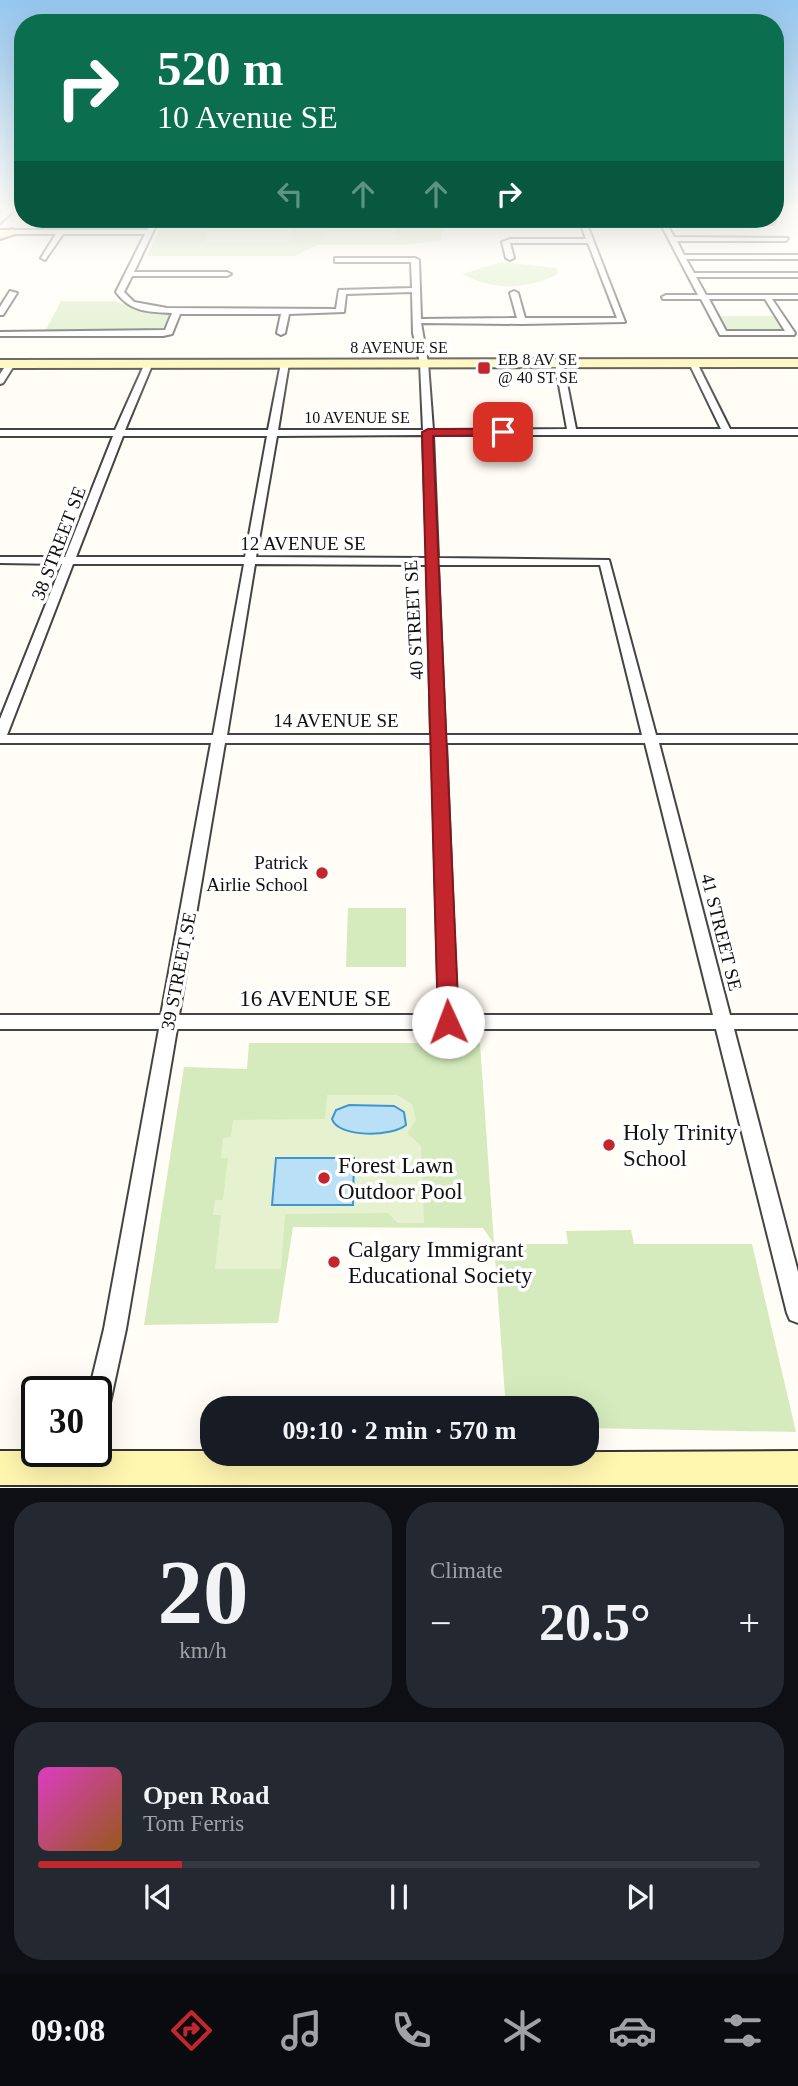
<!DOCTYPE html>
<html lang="en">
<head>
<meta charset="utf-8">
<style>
  :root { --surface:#171b24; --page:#242831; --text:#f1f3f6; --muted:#9ea1a6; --line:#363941; --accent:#c4262e }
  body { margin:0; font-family:"Times New Roman",serif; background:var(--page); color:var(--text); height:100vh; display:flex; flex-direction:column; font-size:26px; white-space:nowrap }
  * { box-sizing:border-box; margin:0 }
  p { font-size:23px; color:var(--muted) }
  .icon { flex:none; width:38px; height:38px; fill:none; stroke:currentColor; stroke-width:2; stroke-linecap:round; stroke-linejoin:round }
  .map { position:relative; height:1488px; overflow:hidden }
  .drawer { display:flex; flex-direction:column; gap:14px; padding:14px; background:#0d0f14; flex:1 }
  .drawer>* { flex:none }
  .hud { position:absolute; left:14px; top:14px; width:770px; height:214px; border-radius:28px; box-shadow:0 7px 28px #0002; background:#0b6e4f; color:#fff; overflow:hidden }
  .speed { position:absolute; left:21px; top:1376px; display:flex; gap:14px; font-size:35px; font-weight:700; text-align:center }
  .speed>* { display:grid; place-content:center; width:91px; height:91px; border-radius:50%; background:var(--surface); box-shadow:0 7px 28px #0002; line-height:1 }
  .speed .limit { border:4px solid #111; border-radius:10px; background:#fff; color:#111 }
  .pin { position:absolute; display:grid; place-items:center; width:60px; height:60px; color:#fff; margin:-30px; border-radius:14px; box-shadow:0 4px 10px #0006 }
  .me { position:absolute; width:77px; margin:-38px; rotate:358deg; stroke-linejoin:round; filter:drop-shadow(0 0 5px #0008) }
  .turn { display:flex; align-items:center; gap:24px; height:147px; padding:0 28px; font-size:32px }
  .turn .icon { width:91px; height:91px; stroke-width:2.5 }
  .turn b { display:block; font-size:49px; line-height:60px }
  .lanes { display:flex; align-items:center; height:66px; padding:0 28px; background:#0003; justify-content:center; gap:35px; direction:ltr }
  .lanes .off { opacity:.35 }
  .big { font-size:52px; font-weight:600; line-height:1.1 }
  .drawer .tile { flex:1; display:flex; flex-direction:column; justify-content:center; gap:10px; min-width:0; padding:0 24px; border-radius:28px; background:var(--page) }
  .drawer .dial { align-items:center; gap:0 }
  .dial b { font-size:91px; line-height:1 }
  .song { display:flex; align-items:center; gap:21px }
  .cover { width:84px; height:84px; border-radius:10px; background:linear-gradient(135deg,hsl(310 70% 55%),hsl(30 70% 35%)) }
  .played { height:7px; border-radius:4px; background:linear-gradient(90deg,var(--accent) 20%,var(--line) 20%) }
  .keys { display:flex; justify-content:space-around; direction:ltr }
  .heat { display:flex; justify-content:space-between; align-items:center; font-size:38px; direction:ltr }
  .drawer .tiles { flex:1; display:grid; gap:14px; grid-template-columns:1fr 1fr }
  .tile:last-child { grid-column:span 2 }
  .trip { position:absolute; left:200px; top:1396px; width:399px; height:70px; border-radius:28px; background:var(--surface); box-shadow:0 7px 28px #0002; font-weight:600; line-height:70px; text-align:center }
  .tabs { display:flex; height:112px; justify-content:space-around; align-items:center; background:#090b0e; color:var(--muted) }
  .tabs .icon { width:49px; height:49px }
  .tabs .current { color:var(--accent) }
  .tabs b { font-size:32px; color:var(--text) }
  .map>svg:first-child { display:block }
</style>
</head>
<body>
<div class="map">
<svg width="798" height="1488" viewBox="0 0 798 1488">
  <rect width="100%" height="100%" fill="#fffdf5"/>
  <path fill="#d5ebbd" d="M165 219H440L442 240 405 245H317L295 256H147Z
    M502 262 557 268 558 274C526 290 495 291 462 274Z
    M61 301H115L135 309 166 313 169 316 164 327 156 331H45Z
    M719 316H774L782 328 777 331H738L726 328Z
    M348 908H406V967H346Z
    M249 1043H480L494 1244H568L566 1231 631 1230 634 1244H752L796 1432 586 1428V1409H506L494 1244 483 1228 293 1227 278 1323 144 1325 184 1067 247 1069Z"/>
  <path fill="#e6f2cf" d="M363 219H396L397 237 389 240H325L327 228 346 221Z
    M209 228H293L290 242H204Z
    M327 1095H397L412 1104 416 1120 407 1133 421 1146 424 1223H398L388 1213 285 1214 281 1269H215L221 1215H213L215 1200H223L228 1158H221L223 1138 231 1137 233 1120 325 1119Z"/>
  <path fill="#b9e0f7" stroke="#3f96cf" stroke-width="2" d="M349 1105 394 1106 404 1112 406 1125C392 1137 338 1138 332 1119L336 1110Z
    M276 1158H354L353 1205H272Z"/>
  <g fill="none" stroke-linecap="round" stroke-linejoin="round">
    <defs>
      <path id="street" d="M153 219H159L134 272H227L231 274 227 276H132L124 292 134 302 167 308 336 309 339 290 412 288 411 262H335V258H415L419 260 421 319 517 318 510 293 514 291 518 293 525 318H617L588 243H510L514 258 510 260 506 258 502 242 510 239H586L579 219H585L625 322 522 324 421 323 428 363 433 430 567 429 555 363 559 360 563 363 576 429H721L689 363 693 360 697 363 730 429H798V435H433L438 558 609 560 656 735H798V743H659L730 1015H798V1029H734L798 1272V1323L790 1320 787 1313 716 1029H177L126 1329 108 1412 104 1420 96 1424V1391H89L104 1329 159 1029H0V1015H161L211 743H0V719L62 564 0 563V557H65L113 436H0V430H115L145 363 149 360 153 363 125 430H268L281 363 285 360 289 363 278 430H423L420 363 413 333 412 292 346 294 344 312 289 314 285 333 281 335 277 333 281 314H180L172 334 163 336H0V332L165 330 172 313C149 312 130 312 116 292L145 234H63L45 260 41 258 56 234H0V230H147ZM423 435 427 558 256 557 277 436ZM123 436H267L245 557H76ZM73 564H244L213 735H7ZM255 564 427 565 431 735H227ZM438 565H600L642 735H445ZM225 743H432L439 1015H179ZM446 743H645L713 1015H457Z
        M658 219 775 221 773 224H667L674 237 788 238 786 241H677L684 255H798V259H686L694 273H798V277H696L706 295H798V299H772L795 333 794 335H720L701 299H663L662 297 666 295H698ZM709 299H765L785 331H726Z
        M10 291 17 293 3 315H0V307Z
        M8 362 15 364 3 383 0 384V374Z"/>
      <path id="secondary" d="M4 210H14L0 223V214Z
        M12 229 17 232 15 234 0 239V233Z
        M798 359V367L0 368V360Z
        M0 1451H212V1454L798 1451V1485H0Z"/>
    </defs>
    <use href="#street" stroke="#444" stroke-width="4"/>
    <use href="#secondary" stroke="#333" stroke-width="4"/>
    <use href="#street" fill="#fff" fill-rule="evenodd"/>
    <use href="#secondary" fill="#fff6b0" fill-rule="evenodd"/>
  </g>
  <linearGradient id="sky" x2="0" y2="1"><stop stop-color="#95c6ee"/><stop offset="0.5" stop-color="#fffefa"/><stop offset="1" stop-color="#fffefa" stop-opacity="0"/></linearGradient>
  <rect width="798" height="418" fill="url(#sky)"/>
  <path fill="#c4262e" stroke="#7f191e" stroke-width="2" d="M503 429 507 430V435L433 436 459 1022 456 1028 448 1030 441 1028 438 1022 422 432 428 429Z"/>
  <g fill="#c4262e" stroke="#fff" stroke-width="2.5">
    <rect x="477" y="361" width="14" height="14" rx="3.5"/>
    <circle cx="322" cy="873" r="7"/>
    <circle cx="609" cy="1145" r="7"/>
    <circle cx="324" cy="1178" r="7"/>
    <circle cx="334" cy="1262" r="7"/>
  </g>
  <g text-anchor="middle" stroke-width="7" stroke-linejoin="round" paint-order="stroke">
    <g font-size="16" fill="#111" stroke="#fff">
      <text x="399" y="353">8 AVENUE SE</text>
      <text x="357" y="423">10 AVENUE SE</text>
    </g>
    <g font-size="16" fill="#111" stroke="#fff" text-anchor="start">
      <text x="498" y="365">EB 8 AV SE<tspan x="498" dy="18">@ 40 ST SE</tspan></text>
    </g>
    <g font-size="19" fill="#111" stroke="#fff">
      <text transform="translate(58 543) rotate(-69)" y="7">38 STREET SE</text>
      <text x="303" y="550">12 AVENUE SE</text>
      <text transform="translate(413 620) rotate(-93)" y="7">40 STREET SE</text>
      <text x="336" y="727">14 AVENUE SE</text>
      <text transform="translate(722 932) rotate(76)" y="7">41 STREET SE</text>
      <text transform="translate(178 971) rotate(-79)" y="7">39 STREET SE</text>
    </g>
    <g font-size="19" fill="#111" stroke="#fff" text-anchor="end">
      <text x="308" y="869">Patrick<tspan x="308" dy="22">Airlie School</tspan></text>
    </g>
    <g font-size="23" fill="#111" stroke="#fff">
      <text x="315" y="1006">16 AVENUE SE</text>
    </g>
    <g font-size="23" fill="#111" stroke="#fff" text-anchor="start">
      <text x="623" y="1140">Holy Trinity<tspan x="623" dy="26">School</tspan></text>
      <text x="338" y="1173">Forest Lawn<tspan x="338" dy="26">Outdoor Pool</tspan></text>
      <text x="348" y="1257">Calgary Immigrant<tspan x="348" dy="26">Educational Society</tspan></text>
    </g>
  </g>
</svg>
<div class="speed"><div class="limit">30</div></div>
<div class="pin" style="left:503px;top:432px;background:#d93025"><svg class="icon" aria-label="arrive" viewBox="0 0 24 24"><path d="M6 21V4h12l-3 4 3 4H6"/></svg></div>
<svg class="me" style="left:448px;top:1022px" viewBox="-20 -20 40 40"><circle r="19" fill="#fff"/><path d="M0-13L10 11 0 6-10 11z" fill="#c4262e"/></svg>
<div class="trip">09:10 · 2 min · 570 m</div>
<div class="hud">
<div class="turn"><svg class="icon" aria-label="right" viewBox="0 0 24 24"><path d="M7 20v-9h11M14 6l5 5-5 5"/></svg><div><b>520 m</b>10 Avenue SE</div></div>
<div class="lanes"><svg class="icon off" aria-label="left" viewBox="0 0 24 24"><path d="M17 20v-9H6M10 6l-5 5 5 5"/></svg><svg class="icon off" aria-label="ahead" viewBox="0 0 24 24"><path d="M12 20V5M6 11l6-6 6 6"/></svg><svg class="icon off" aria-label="ahead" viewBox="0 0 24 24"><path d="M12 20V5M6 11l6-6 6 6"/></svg><svg class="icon" aria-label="right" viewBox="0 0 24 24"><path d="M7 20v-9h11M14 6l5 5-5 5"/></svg></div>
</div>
</div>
<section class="drawer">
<div class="tiles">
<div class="tile dial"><b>20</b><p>km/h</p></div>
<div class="tile"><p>Climate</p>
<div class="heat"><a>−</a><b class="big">20.5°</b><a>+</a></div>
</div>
<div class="tile">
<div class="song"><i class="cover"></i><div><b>Open Road</b><p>Tom Ferris</p></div></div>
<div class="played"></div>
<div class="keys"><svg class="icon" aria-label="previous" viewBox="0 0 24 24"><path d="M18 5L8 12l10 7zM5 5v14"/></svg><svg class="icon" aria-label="pause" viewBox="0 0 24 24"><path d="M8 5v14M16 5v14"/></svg><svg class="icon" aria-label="next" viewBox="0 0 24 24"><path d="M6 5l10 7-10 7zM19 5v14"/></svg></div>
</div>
</div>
</section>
<nav class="tabs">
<b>09:08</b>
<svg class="icon current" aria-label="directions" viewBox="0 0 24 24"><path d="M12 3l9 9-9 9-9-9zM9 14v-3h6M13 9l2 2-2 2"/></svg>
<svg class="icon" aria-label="music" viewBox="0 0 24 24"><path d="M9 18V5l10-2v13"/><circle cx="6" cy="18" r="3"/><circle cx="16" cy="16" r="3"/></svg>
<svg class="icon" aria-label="phone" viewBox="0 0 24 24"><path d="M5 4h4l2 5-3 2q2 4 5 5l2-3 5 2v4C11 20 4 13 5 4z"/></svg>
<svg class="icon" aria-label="climate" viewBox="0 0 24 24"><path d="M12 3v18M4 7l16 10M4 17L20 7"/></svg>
<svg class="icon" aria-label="car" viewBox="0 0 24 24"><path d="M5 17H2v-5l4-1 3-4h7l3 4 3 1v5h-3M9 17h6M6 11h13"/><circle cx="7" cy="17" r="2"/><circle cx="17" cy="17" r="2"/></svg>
<svg class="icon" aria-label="filters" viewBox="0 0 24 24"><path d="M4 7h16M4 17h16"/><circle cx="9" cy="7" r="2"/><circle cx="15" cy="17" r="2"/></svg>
</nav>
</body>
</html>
